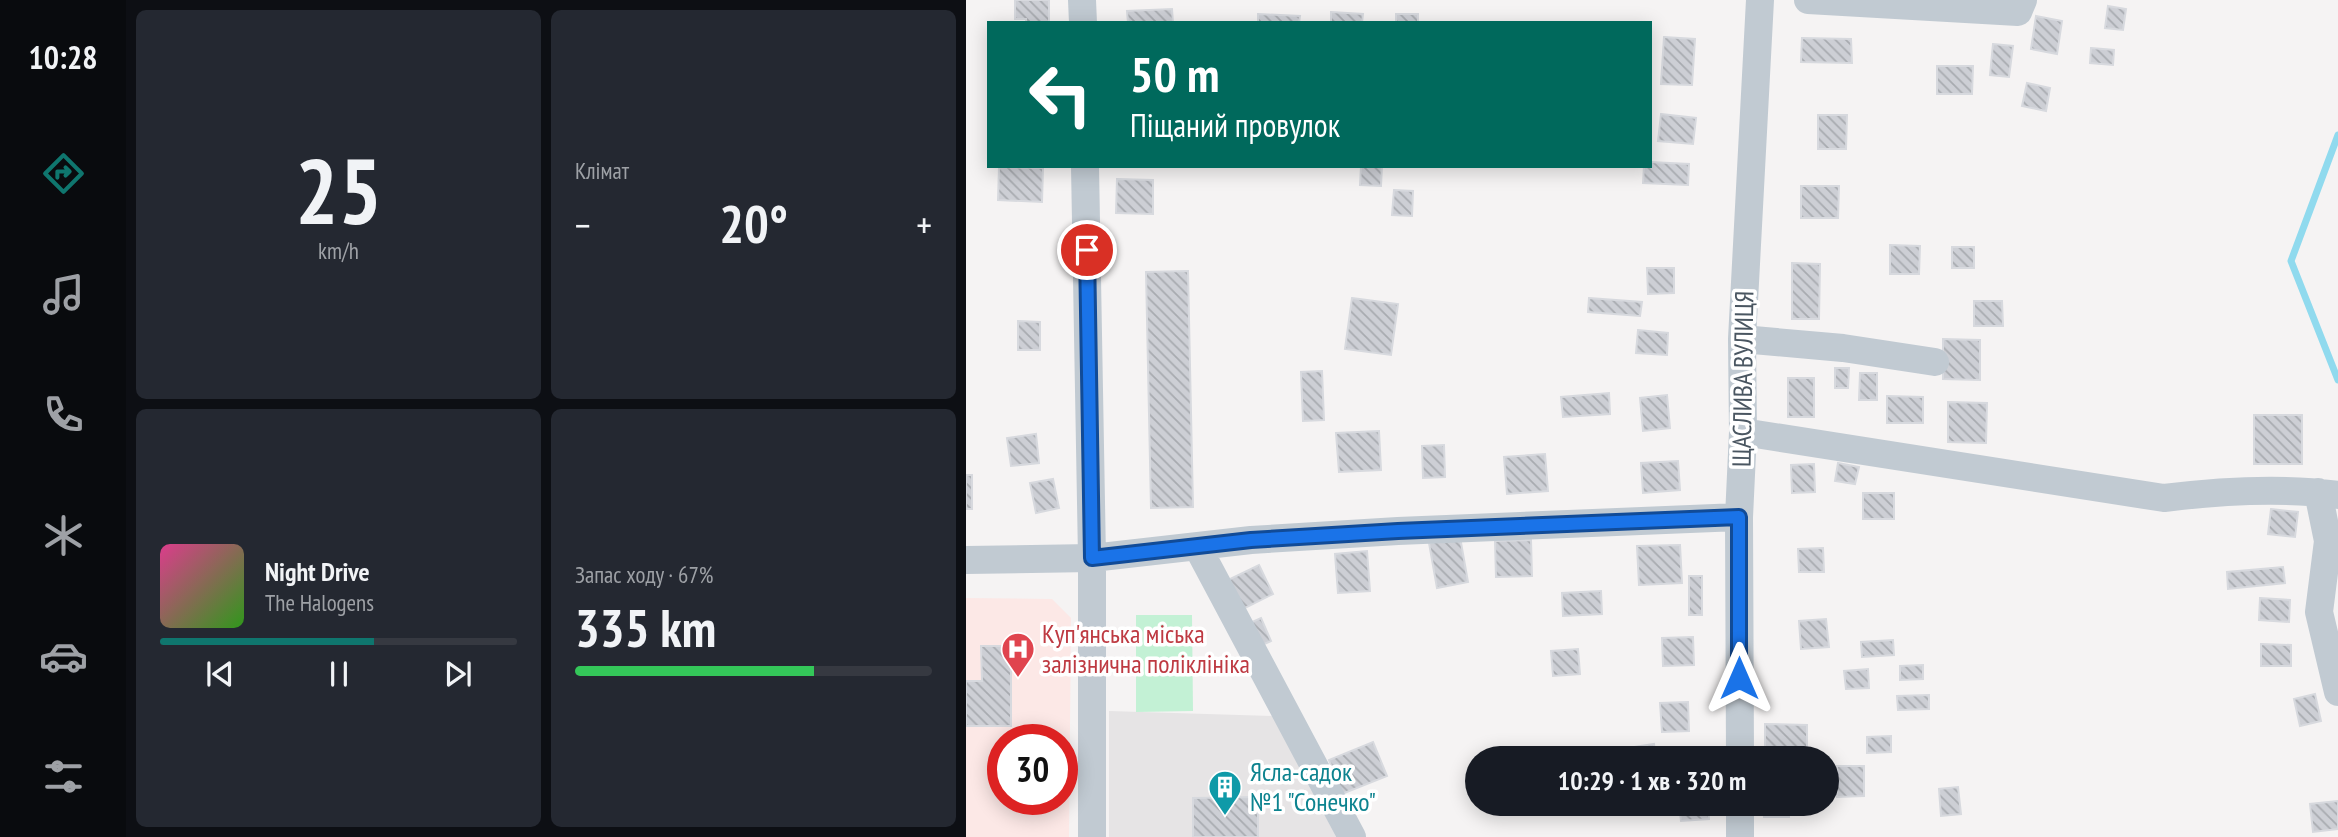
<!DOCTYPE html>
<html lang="uk">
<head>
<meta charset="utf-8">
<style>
  :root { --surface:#171b24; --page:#242831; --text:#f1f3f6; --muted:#9ea1a6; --line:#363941; --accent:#0f766e }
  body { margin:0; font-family:"PT Sans Narrow",sans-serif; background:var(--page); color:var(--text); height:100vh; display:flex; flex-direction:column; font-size:26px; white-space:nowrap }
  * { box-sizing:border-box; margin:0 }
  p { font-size:23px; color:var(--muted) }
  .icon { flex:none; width:38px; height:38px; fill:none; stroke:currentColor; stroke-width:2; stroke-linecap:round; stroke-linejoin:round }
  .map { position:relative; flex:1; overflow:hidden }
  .side { display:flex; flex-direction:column; gap:10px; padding:10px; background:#0d0f14; width:840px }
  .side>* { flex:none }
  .guide { position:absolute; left:21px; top:21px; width:665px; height:147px; border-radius:0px; box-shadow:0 4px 18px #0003; background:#00695c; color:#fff; overflow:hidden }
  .speed { position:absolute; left:21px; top:724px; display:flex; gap:14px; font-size:35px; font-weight:700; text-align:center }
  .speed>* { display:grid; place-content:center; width:91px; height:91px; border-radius:50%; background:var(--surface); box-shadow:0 4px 18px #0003; line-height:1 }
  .speed .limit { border:10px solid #d22; background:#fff; color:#111 }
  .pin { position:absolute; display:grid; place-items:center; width:60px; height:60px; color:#fff; margin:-30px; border:4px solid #fff; border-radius:50%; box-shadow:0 2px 7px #0007 }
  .me { position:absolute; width:77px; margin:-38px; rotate:0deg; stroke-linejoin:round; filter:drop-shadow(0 0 5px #0008) }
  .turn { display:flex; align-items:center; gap:24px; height:147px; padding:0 28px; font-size:32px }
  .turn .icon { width:91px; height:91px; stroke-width:2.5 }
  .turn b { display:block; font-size:49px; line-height:60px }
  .big { font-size:52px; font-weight:800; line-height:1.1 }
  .side .widget { flex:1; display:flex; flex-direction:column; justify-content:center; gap:10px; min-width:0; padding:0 24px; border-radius:10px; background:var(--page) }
  .side .dial { align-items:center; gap:0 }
  .dial b { font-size:91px; line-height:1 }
  .song { display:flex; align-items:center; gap:21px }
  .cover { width:84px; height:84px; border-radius:10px; background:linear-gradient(135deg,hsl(330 70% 55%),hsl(110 70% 35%)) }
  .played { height:7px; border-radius:4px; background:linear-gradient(90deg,var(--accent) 60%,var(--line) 60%) }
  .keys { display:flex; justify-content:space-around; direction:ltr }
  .heat { display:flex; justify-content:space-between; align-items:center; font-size:38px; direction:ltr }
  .charge { height:10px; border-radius:5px; background:linear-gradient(90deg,#34c759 67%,var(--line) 0) }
  .side .tiles { flex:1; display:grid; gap:10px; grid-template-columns:repeat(2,1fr) }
  .trip { position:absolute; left:499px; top:746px; width:374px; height:70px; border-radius:35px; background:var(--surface); box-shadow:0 4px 18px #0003; font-weight:800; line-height:70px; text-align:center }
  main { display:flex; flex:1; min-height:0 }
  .tab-bar { display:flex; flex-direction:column; width:126px; justify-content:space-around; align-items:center; background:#090b0e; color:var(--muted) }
  .tab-bar .icon { width:49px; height:49px }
  .tab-bar .active { color:var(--accent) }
  .tab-bar b { font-size:32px; color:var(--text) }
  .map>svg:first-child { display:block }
</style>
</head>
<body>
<main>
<nav class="tab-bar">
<b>10:28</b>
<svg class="icon active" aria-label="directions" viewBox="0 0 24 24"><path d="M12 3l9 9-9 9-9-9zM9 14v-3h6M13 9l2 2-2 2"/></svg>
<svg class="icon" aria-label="music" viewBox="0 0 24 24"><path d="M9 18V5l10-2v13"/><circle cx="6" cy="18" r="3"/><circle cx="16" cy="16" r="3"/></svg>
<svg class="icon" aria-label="phone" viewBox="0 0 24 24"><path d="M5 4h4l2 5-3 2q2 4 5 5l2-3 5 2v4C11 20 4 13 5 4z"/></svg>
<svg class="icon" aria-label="climate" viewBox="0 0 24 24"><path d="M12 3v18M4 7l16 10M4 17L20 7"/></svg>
<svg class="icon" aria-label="car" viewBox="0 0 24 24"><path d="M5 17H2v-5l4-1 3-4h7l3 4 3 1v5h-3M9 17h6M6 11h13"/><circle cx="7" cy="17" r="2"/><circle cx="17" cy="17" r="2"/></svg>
<svg class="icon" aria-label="filters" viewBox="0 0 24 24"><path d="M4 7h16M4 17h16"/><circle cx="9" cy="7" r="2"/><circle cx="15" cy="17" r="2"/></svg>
</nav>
<section class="side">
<div class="tiles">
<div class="widget dial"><b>25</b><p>km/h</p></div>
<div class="widget"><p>Клімат</p>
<div class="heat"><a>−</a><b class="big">20°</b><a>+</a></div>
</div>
<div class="widget">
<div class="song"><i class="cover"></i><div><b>Night Drive</b><p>The Halogens</p></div></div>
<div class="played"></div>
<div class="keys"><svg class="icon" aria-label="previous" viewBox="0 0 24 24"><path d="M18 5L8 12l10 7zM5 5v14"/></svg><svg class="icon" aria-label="pause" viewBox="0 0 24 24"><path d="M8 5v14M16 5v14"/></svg><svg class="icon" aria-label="next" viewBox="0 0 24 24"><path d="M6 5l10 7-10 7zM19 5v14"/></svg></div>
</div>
<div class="widget"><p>Запас ходу · 67%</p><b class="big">335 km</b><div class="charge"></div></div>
</div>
</section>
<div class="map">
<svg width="1372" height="837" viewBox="0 0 1372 837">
  <defs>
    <pattern id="building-back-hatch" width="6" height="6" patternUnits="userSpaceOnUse" patternTransform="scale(1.75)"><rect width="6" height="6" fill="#cdcfd5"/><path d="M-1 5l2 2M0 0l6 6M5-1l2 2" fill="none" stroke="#a8abb0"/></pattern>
  </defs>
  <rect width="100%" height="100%" fill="#f5f3f3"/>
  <path fill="#e6e4e5" d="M143 711 309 716 370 837H143Z"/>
  <path fill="#fce8e6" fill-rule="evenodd" d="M0 598 86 599 105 618 103 837H0ZM37 740H96V800H37Z"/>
  <path fill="#c3f1d5" d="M170 615H226L227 711 170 712Z"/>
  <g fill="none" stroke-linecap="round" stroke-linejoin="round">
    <path stroke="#90daee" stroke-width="7" d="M1372 135 1325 261 1372 380"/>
  </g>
  <path fill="url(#building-back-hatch)" stroke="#d7d9de" stroke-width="2" d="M49 0H83V23H60V19H49Z
    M1142 6 1160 9 1157 30 1139 28Z
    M206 9 207 23H162L161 11Z
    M365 12 397 14 396 23H365Z
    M292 14 334 16 333 23H292Z
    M430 14H452V23H430Z
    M1070 16 1096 21 1091 54 1065 49Z
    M698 37 729 39 726 85 695 84Z
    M836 38 885 39 886 63 835 62Z
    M1027 44 1047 46 1043 77 1024 75Z
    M1125 48 1148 50 1147 65 1124 63Z
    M971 66H1007L1006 94H971Z
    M1061 83 1084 88 1080 111 1056 106Z
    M695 114 730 118 727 144 692 141Z
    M852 115H881L880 149H852Z
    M684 162 723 164 722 185 677 183 678 166H684Z
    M395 166H416L415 186 394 185Z
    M33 167 77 168 76 202 32 200Z
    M151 179 187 180V214L150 213Z
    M835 186H873L872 218H835Z
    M428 190 447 191 446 216 426 215Z
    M924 245 954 246 953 274H924Z
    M986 247H1008V268H986Z
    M826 263 854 264 853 319H826Z
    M681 268H708V293L682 294Z
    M222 271 227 507 185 508 180 272Z
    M386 298 432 304 425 355 379 349Z
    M623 298 676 302 674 316 622 312Z
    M1008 301H1036L1037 326H1008Z
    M52 321 74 322V350H52Z
    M672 330 702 333 701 355 670 353Z
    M977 339 1014 340V380L977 379Z
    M869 368H883L882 388H869Z
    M356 371 358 420 337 421 335 372Z
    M894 373H911V400H893Z
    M822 378H848V417H822Z
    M643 393 644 414 597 417 595 397Z
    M701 395 704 428 677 431 674 398Z
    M921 396 957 397V423H921Z
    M982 402 1021 403 1020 443 982 442Z
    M1288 415H1336V464H1288Z
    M413 431 415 470 373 472 370 433Z
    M70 434 73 463 45 466 41 438Z
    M478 445 479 477 457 478 456 446Z
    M579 454 582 491 541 494 538 457Z
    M712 461 714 490 677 493 675 463Z
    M872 463 893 467 889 484 869 481Z
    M848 464 849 492 826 493 825 465Z
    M0 475H6V509H0Z
    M87 479 93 508 70 513 64 483Z
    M897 493H928V519H897Z
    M1305 509 1332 512 1329 537 1302 534Z
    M494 537 502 582 471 588 463 543Z
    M565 540 566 576 530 577 529 541Z
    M714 545 716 583 673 585 671 546Z
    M857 548 858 572H833L832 549Z
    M401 551 404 591 372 593 369 554Z
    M293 565 307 594 275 610 260 581Z
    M1317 567 1319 583 1262 589 1261 572Z
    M723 576H736V615H723Z
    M635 591 636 614 597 616 596 593Z
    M1294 598 1324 600 1323 622 1293 620Z
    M295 618 305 641 287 649 277 626Z
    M860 619 863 647 835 649 833 621Z
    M727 637 728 665 697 666 696 638Z
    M927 640 928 655 896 657 895 642Z
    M1295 644 1325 645V666H1295Z
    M15 646H45V726H0V681H16Z
    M612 649 614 674 587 676 585 651Z
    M957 665V679L934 680V666Z
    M902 669 903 688 880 689 878 671Z
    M1349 694 1355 721 1334 726 1328 699Z
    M963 695V709L932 710 931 696Z
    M722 702 723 731 696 732 694 703Z
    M799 724 841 725V751L799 750Z
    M925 736V752L901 753V737Z
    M407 742 421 776 376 794 363 760Z
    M688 744 690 758H656L655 749Z
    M871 766H898V796L871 797Z
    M992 787 995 814 975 816 973 789Z
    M292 797V837H227V798Z
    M1372 801V829L1347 832 1344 804Z
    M742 803 743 819 715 821 713 805Z
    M797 803H822L823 817H798Z"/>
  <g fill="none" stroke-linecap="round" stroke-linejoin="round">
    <path stroke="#c1cad2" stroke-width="28" d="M116 0 117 23
      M842 0 1052 12 1057 0
      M119 166 126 558V837
      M776 339 877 348 969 362
      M777 432 1198 498C1254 491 1315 487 1372 495
      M1352 492 1362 541 1353 612 1372 692
      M231 546 386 837
      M0 560 126 558 285 540 432 531 773 517
      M774 758 773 517 777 432 776 339 794 0
      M774 803V837"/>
  </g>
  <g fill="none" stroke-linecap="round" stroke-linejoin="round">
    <defs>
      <path id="route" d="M121 250 126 558 285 540 432 531 773 517V678"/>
    </defs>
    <use href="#route" stroke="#114b97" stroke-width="18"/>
    <use href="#route" stroke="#1a73e8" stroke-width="12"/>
  </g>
  <defs>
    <symbol id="hospital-pin" viewBox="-11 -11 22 30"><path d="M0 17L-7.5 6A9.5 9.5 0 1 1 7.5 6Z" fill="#e0444e" stroke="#fff"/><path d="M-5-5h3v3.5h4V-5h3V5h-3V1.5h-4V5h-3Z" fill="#fff"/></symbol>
    <symbol id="building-pin" viewBox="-11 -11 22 30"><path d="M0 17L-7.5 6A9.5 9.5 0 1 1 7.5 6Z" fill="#0f9aa8" stroke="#fff"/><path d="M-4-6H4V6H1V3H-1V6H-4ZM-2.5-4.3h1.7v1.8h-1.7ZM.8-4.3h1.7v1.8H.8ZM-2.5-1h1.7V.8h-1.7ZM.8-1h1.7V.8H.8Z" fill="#fff"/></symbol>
  </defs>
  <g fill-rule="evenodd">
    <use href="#hospital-pin" x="33" y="630" width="38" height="52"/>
    <use href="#building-pin" x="240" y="768" width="38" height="52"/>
  </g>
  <g text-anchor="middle" stroke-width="7" stroke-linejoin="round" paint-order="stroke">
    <g font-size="26" fill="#4a5661" stroke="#fff">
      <text transform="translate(777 379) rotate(-89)" y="9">ЩАСЛИВА ВУЛИЦЯ</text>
    </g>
    <g font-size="26" fill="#be3a42" stroke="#fff" text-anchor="start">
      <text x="76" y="643">Куп'янська міська<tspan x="76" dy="30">залізнична поліклініка</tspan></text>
    </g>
    <g font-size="26" fill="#0d838f" stroke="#fff" text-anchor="start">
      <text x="284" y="781">Ясла-садок<tspan x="284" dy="30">№1 "Сонечко"</tspan></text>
    </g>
  </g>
</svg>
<div class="speed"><div class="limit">30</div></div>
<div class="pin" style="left:121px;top:250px;background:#d93025"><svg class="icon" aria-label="arrive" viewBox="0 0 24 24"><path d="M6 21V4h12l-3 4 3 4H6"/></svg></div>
<svg class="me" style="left:773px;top:678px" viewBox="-20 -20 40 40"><path d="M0-17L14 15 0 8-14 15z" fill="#1a73e8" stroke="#fff" stroke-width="4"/></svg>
<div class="trip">10:29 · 1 хв · 320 m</div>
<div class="guide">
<div class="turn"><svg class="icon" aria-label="left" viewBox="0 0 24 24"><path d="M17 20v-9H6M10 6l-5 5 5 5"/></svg><div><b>50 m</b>Піщаний провулок</div></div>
</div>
</div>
</main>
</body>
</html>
